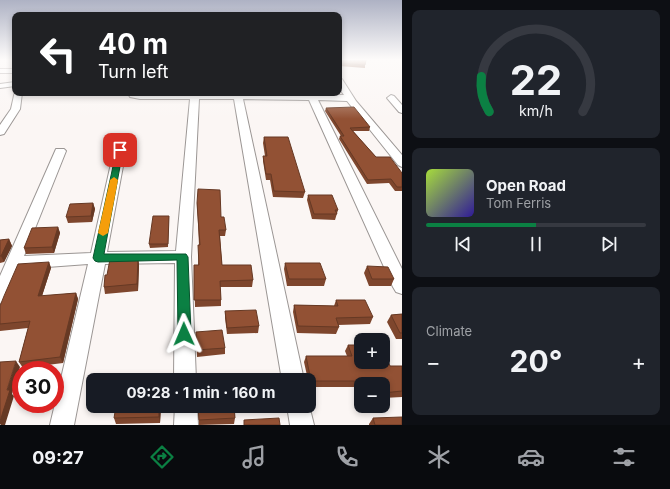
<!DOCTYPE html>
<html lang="en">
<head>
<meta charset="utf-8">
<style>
  :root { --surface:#171b24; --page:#20242c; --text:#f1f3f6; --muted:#9ea1a6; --line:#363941; --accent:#0b8043 }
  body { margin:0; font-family:Inter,sans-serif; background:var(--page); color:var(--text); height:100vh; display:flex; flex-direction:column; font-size:15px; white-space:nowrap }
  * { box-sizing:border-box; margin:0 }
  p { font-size:13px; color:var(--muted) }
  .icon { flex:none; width:22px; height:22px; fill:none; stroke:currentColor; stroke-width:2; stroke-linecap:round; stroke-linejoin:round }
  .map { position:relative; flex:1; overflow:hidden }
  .sheet { display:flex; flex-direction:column; gap:10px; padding:10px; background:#0d0f14; width:268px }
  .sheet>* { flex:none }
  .top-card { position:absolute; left:12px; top:12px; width:330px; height:84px; border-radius:8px; box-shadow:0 2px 6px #0003; background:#202124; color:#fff; overflow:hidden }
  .controls { position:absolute; left:354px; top:333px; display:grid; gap:8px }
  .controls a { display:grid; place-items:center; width:36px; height:36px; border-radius:8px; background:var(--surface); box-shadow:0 2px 6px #0003; font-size:20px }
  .speed { position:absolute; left:12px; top:361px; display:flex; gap:8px; font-size:20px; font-weight:700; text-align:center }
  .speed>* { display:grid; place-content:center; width:52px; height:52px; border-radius:50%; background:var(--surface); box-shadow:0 2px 6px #0003; line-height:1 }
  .speed .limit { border:6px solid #d22; background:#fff; color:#111 }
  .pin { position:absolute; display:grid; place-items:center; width:34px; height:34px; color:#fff; margin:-17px; border-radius:8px; box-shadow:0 2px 6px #0006 }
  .me { position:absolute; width:44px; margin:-22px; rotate:359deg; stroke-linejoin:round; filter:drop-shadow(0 0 3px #0008) }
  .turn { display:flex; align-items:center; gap:14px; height:84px; padding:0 20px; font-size:18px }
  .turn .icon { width:52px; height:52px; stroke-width:2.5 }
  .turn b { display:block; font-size:28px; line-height:34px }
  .big { font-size:30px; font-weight:700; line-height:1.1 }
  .sheet .widget { flex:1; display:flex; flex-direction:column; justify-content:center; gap:6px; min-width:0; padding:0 14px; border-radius:8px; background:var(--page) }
  .sheet .dial { align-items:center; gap:0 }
  .dial svg { height:104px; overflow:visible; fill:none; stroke:var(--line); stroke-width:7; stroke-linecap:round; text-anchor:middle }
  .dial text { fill:var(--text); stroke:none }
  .song { display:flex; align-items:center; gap:12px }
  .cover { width:48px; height:48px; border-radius:6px; background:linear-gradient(135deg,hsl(80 70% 55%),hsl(250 70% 35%)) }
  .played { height:4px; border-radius:2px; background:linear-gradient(90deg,var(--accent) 50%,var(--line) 50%) }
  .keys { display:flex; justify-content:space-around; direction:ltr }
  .heat { display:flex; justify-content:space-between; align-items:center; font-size:22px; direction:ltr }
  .trip { position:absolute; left:86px; top:373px; width:230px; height:40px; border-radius:8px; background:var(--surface); box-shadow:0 2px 6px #0003; font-weight:700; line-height:40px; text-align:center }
  .tabs { display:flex; height:64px; justify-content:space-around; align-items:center; background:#090b0e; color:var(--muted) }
  .tabs .icon { width:28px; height:28px }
  .tabs .current { color:var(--accent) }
  .tabs b { font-size:18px; color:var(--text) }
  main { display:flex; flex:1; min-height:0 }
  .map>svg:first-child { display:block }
</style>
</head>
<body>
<main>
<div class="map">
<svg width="402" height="425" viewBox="0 0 402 425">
  <rect width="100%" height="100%" fill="#fbf6f4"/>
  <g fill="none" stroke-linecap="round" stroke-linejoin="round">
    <defs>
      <path id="minor" d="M0 69H15V73H0Z
        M339 79H342L356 101 402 155V167L398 165 347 101 318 100 402 269V294L396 292 393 287 309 100 243 99 304 380H282L234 99H199L191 257 196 380H174L175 263 105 264 74 425H50L88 264 20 269 6 301 0 303V276L56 149H64L66 151 24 256 91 253 114 150 120 147 126 150 107 252 176 251 190 99H140L130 97 128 93H241L344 95 339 88Z
        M15 82V86L0 88V84Z
        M15 91V93H22L20 109 4 134 0 135V125L11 109Z
        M391 95 394 96 402 105V113L399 112 387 98Z
        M309 405 314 425H290L287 406Z
        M175 406H197L198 425H174Z"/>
    </defs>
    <use href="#minor" stroke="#9b9694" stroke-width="2"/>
    <use href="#minor" fill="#fff" fill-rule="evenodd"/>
  </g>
  <path fill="#7e462d" d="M339 60 365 65V68L339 66Z
    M326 108 370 127 369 131H353L376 157 402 173V191H395L389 183 367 184 339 139 340 136H341L325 111Z
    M264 137 305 192 303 198 273 197 270 180H266L263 161V156H265L263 143Z
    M308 195 338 210 335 220 312 219 307 200Z
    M93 203 95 209 92 222 68 223 66 217Z
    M197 203 221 217 226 230 225 236H220L222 265 253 280 252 287H220L221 300V306L195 307 194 265H198L199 245Z
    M169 216 168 247 150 248 149 244Z
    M58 227 60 233 54 253 26 254 24 248Z
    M9 239 12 246 4 262 0 263V240Z
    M138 258 139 265 138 291 105 294 104 287 107 275Z
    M49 262 51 268 42 296 76 293 78 299 63 363 23 368 19 362 28 328 0 331V306Z
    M285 263 326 279 324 286H287L284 269Z
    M367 266 394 279 391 286H369L364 273Z
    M336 300 373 317 370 324 338 325 339 327 336 334 297 333 293 312 294 305 334 306Z
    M225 311 259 326 258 333 227 334 225 318Z
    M402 314V339H396L387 322 391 315Z
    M196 332 225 348V354L197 357Z
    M348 345 390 366H402V397L383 398V384H361V400L356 387H309V380H308L304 362 306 356H347L345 351Z
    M161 406 160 423 116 424 114 418Z
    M198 406H234L235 418 234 424 199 425Z
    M373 418 402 425H369V424Z"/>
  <path fill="#663924" d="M93 203 95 209 92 222 91 216Z
    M58 227 60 233 54 253 52 247Z
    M9 239 12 246 4 262 1 256Z
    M138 258 139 265 138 291 137 284Z
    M49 262 51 268 40 302 38 296Z
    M76 293 78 299 63 363 60 357Z
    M16 361 20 367 12 394 14 396 5 425H1L0 424V421L7 390Z
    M159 406H161L160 423 159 417Z"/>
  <path fill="#925134" stroke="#663924" d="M339 60H366L365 65 339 63Z
    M354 107 370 127 350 128 376 157H390L402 173V187H397L391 179 368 180 340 136H344L326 108Z
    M264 137H288L305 192 274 191 271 174H266L263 156H267Z
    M198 189 220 190 221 217H224L226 230H219L222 265H251L253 280 220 281 221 300H194V265H199L198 245H200L197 203Z
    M308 195H332L338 210H335L337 214H314Z
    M93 203 91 216 66 217 70 204Z
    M153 216H169L168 244H149Z
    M58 227 52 247 24 248 32 228Z
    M9 239 1 256H0V240Z
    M138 258 137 284 104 287 105 275H107L110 259Z
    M49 262 38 296 76 293 60 357 19 362 30 321 0 324V306L4 296 18 264Z
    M285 263H320L326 279H289Z
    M367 266 388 267 394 279H372Z
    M336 300H365L373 317 336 318 339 327 298 326 294 305 338 306Z
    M256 310 259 326 227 328 225 311Z
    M402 314V333H400L391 315Z
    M222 330 225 348 196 350V332Z
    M348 345H361V362H383V350L390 366H402V391L383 393V384H361V387L359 381H311L306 356H352Z
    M16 361 7 390H10L0 421V362Z
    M116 406H159V417L114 418Z
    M198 406H234L235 418 199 420Z
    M402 417V425H375L373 418Z
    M279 418 280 425H244V420Z"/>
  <linearGradient id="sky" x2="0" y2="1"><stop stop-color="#aeb2c4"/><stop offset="0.5" stop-color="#fdfbfa"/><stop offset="1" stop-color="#fdfbfa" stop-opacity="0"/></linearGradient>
  <rect width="402" height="119" fill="url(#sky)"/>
  <path fill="#0b8043" stroke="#07532c" d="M117 148H120L123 150 104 254H186L188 257 191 334 189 338 184 339 180 338 178 334 177 260 98 262 95 261 93 258Z"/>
  <path fill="#f59e0b" d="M114 177 118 180 108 233 103 236 98 233 110 180Z"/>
</svg>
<div class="controls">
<a>+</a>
<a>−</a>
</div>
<div class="speed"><div class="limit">30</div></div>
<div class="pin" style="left:120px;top:150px;background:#d93025"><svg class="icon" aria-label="arrive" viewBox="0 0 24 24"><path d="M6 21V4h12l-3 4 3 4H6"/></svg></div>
<svg class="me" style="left:184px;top:334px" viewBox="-20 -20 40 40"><path d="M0-17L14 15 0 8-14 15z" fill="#0b8043" stroke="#fff" stroke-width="4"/></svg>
<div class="trip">09:28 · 1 min · 160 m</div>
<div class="top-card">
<div class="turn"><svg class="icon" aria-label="left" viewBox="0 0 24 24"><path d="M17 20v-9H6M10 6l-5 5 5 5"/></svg><div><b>40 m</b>Turn left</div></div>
</div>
</div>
<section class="sheet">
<div class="widget dial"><svg viewBox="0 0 100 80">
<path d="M14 69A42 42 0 1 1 86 69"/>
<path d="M14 69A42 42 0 0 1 8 42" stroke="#0b8043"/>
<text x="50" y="56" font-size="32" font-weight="700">22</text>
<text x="50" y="72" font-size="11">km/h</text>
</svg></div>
<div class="widget">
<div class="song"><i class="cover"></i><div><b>Open Road</b><p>Tom Ferris</p></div></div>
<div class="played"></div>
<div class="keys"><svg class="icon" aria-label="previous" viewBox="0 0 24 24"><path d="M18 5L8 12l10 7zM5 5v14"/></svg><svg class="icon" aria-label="pause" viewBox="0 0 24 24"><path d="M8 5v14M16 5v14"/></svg><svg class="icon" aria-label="next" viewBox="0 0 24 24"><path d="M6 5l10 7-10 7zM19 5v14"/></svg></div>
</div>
<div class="widget"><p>Climate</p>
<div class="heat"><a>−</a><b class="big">20°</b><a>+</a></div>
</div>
</section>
</main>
<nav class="tabs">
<b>09:27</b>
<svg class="icon current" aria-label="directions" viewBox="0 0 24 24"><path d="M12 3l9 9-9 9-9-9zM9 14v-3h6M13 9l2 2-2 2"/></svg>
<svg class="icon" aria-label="music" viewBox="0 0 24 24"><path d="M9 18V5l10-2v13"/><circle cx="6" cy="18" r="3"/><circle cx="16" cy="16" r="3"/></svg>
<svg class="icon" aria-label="phone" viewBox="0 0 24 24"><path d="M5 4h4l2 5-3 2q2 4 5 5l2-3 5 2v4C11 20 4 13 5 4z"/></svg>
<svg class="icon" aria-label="climate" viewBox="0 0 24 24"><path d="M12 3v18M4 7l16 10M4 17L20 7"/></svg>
<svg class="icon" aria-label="car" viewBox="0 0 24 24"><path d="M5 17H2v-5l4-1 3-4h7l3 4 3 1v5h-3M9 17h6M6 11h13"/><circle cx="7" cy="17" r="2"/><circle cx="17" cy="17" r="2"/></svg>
<svg class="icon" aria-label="filters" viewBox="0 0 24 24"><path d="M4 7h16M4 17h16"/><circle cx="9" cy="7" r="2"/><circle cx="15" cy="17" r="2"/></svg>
</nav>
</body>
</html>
